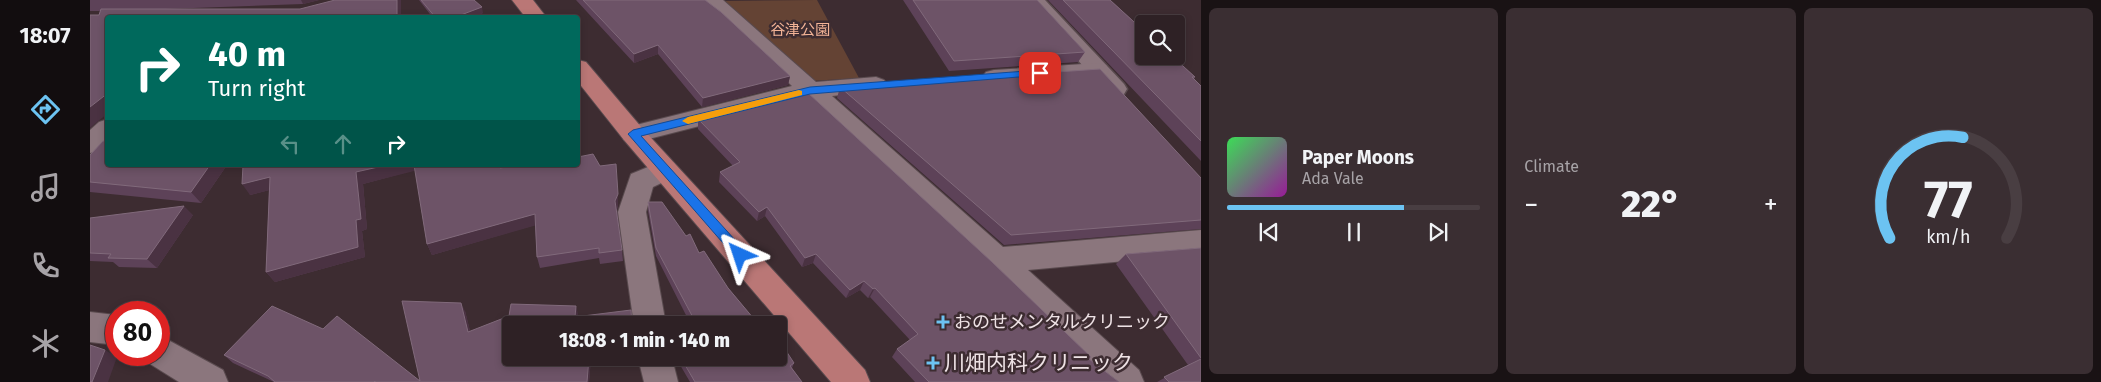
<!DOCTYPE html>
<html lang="en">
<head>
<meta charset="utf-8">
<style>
  :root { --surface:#2e2125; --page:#3a2e32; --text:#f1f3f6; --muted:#a7a3a7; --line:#493e42; --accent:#6cc3f2 }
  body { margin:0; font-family:"Fira Sans","Noto Sans JP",sans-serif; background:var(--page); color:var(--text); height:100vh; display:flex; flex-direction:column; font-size:19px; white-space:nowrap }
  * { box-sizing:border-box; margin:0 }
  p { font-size:16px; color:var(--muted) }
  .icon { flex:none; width:28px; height:28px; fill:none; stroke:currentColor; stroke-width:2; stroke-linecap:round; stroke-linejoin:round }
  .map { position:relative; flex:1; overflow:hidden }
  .sheet { display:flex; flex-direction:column; gap:8px; padding:8px; background:#191214; width:900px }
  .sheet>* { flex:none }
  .guide { position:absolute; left:15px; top:15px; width:475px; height:152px; border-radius:5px; box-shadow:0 2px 8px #0003,0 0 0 1px var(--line); background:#00695c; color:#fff; overflow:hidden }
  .tools { position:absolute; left:1045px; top:15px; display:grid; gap:10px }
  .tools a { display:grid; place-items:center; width:50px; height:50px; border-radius:5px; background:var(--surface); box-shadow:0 2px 8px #0003,0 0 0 1px var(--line); font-size:25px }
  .speed { position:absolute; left:15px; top:301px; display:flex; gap:10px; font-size:25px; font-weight:700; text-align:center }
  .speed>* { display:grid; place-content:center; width:65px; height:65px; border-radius:50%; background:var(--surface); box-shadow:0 2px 8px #0003,0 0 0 1px var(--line); line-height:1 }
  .speed .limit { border:8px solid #d22; background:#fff; color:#111 }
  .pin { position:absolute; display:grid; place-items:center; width:42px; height:42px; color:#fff; margin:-21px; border-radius:10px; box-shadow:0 2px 8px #0006 }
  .me { position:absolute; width:55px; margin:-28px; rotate:318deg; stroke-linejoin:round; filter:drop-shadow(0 0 4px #0008) }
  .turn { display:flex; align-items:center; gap:18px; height:105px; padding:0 20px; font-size:22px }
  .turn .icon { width:65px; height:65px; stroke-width:2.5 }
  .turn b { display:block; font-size:35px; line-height:42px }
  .lanes { display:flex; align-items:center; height:48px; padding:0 20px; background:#0003; justify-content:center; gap:25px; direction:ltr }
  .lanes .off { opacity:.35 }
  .big { font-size:38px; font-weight:800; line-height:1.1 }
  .sheet .card { flex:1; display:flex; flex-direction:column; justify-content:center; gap:8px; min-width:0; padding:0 18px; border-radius:8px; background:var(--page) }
  .sheet .dial { align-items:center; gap:0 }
  .dial svg { height:130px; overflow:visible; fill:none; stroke:var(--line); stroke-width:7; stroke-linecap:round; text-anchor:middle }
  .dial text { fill:var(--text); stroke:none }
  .song { display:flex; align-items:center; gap:15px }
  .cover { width:60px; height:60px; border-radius:8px; background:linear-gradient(135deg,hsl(130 70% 55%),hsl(300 70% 35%)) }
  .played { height:5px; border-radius:2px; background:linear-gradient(90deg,var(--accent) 70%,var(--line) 70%) }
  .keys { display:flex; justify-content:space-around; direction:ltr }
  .heat { display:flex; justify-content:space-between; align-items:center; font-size:28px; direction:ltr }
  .sheet .tiles { flex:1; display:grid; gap:8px; grid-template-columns:repeat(3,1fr) }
  .trip { position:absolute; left:412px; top:316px; width:285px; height:50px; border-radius:5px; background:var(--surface); box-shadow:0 2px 8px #0003,0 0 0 1px var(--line); font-weight:800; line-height:50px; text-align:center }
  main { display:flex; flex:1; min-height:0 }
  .dock { display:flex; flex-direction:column; width:90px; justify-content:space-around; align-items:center; background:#120d0f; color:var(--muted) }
  .dock .icon { width:35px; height:35px }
  .dock .current { color:var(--accent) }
  .dock b { font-size:22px; color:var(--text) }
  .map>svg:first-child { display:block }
</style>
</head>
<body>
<main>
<nav class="dock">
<b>18:07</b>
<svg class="icon current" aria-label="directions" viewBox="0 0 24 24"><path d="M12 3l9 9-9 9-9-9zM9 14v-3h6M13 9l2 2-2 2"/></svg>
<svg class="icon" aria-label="music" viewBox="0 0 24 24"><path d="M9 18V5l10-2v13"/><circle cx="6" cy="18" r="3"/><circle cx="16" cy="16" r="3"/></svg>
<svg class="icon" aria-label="phone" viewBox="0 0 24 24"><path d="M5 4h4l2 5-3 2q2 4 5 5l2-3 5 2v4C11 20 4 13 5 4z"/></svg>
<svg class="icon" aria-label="climate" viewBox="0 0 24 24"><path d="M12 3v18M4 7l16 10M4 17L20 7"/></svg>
</nav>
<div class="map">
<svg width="1111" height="382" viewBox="0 0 1111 382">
  <rect width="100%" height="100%" fill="#3d2c31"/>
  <path fill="#644334" d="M727 0 769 78 721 81 634 1Z"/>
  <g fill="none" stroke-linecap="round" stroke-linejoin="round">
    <defs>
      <path id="pedestrian" d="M934 0H955L1034 84 1037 89 1034 94 1026 96 1018 94Z"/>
      <path id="minor" d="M611 0H633L726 82 786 77 794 80 798 85 794 90 742 96 913 247 1111 230V254L938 270 1049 370 1054 382H1012L896 269 715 99 543 143 534 140 530 134 534 128 702 86Z
        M1008 63 1016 65 1019 70 1016 75 904 84 896 82 892 77 896 72 904 70Z
        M18 119V143L9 151 0 153V130L9 122Z
        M575 160 584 163 588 170 584 177 563 187 556 212 576 325H544L528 212 541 174Z
        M0 312 26 315V345L0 342Z
        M69 335 133 370 138 382H89L57 362 54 355H69Z
        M548 358H582L588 382H554Z"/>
      <path id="trunk" d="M422 0H443L457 18H436Z
        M488 60 496 62 552 128 775 370 780 382H741L534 140 488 82Z"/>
    </defs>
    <use href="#pedestrian" stroke="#594a4e" stroke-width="3"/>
    <use href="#minor" stroke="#594a4e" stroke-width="2"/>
    <use href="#trunk" stroke="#594a4e" stroke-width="2"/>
    <use href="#pedestrian" fill="#8b767d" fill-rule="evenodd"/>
    <use href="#minor" fill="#8b767d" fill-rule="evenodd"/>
    <use href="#trunk" fill="#ba7776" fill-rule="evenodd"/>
  </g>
  <path fill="#5d4258" d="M0 0H229L213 4 76 9 311 18H18L9 15 10 11H0Z
    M329 0H384L393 13 380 18H343Z
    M486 0H615L700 76 698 85 612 107 568 54 544 63Z
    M813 0H947L995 52 988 62 859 71Z
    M958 0H1020L1105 77 1104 79 1111 86V161Z
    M750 87 1111 178V229L914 245 747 98Z
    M608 119 999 359 1029 382H825L802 357 807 349 820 340 780 297 778 298 770 290 756 298 723 263 712 267 675 216 667 221 629 182 630 172 643 166 608 129Z
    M0 155 137 165 111 203 0 192Z
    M153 165 410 168 528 205 527 210 532 250 533 261 510 264 509 258 450 268 447 257 445 225 342 255 337 244 325 170 273 184 277 229 272 231 275 257 185 282 176 272 179 190 160 195Z
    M558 202 609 253 669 325H601L566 256 558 211Z
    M103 215 67 268 29 267 23 262 0 261V218Z
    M1111 248V382H1067L1098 365 1026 264 1036 254Z
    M375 311 380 331 488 314 421 358H501L499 382H184L143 363 134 355 330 381Z
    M586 358H689L704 363 702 368 712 382H600Z"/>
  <path fill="#4a3242" d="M211 0H229L213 4Z
    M307 0H311V18H307Z
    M392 7 393 13 380 18H363Z
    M568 45V54L544 63V54Z
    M700 76 698 85 612 107 613 98Z
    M18 93V113L0 128V107Z
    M120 165H137L111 203 101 192Z
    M297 165H326L328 170 273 184 277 229 272 231 275 257 185 282 176 272 266 220V172Z
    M180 177 188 188 160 195 152 184Z
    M528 194V205L526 212 525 201Z
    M94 206 103 215 67 268 57 259Z
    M677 207 675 216 667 221 669 212Z
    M445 214 447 225 342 255 337 244Z
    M726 254 723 263 712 267 715 258Z
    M774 281 770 290 756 298 760 290Z
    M785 288 780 297 778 298 783 289Z
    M371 303 375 311 382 339 378 332Z
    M486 306 488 314 487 325 485 317Z
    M15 350 27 357 18 382H2Z
    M499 358H501L499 382H497Z"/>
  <path fill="#6d5367" stroke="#816a7b" d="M245 0H307V18H18V93L0 107V15H9L11 9H210Z
    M331 0H384L392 7 363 18H346Z
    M493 0H615L631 12 700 76 613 98 568 45 544 54Z
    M823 0H947L995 52 864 61Z
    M973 0H1020L1054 31V56H1082L1105 77H1102L1111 86V141Z
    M1010 69 1111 178V220L921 235 750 87Z
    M717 92 902 262 1001 357 999 359 1029 382H839L807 349 828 334 785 288 783 289 774 281 760 290 726 254 715 258 677 207 669 212 630 172 650 162 608 119Z
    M13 141H18V165H120L101 192 0 182V155Z
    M503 154 510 166 526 164 528 194 525 201 532 250 509 253V248L447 257 445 214 337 244 324 165H409L410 168 432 165H488V157Z
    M153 165H297L266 172 271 219 266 220 268 247 176 272 180 177 152 184Z
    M558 202H572L596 236 600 234 609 253 614 251 638 288 669 325H607L566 248Z
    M94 206 57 259 18 258 21 254 0 253V218Z
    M1111 248V358L1036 254Z
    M312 301 371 303 378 332 419 316 421 304 486 306 485 317 541 310 542 325H421V358H499L497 382H285V381L284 382H185L178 376 134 355 182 306 233 329 247 316 330 381Z
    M689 340 704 363 700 366 712 382H605L591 358H689Z
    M0 345 15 350 2 382H0Z
    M1111 359V382H1079L1074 377Z"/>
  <path fill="#1a73e8" stroke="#114b97" d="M950 70 953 71V75L720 94 551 136 655 251 657 255 650 260 646 258 538 134 543 130 720 87Z"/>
  <path fill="#f59e0b" d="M709 90 712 91V95L598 124 592 121 598 117Z"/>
  <g fill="#6cc3f2" stroke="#3d2c31" stroke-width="2">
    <path d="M850.5 314.5h5v5h5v5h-5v5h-5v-5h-5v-5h5z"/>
    <path d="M840.5 355.5h5v5h5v5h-5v5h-5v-5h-5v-5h5z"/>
  </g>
  <g text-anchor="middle" stroke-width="5" stroke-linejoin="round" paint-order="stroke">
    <g font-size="15" fill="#f2b396" stroke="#3d2c31">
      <text x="710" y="35">谷津公園</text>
    </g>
    <g font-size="18" fill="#eee2e5" stroke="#3d2c31" text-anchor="start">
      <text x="864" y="328">おのせメンタルクリニック</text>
    </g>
    <g font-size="21" fill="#eee2e5" stroke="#3d2c31" text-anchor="start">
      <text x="854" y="370">川畑内科クリニック</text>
    </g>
  </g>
</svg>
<div class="tools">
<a><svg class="icon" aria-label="search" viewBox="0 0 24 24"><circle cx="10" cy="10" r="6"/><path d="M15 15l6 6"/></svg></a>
</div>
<div class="speed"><div class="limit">80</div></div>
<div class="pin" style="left:950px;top:73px;background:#d93025"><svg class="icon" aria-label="arrive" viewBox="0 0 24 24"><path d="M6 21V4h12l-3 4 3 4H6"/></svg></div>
<svg class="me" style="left:650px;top:255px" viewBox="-20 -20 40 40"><path d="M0-17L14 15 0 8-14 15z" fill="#1a73e8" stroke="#fff" stroke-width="4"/></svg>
<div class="trip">18:08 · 1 min · 140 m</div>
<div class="guide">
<div class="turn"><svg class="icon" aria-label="right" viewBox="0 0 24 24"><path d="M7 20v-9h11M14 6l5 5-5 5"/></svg><div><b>40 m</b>Turn right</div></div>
<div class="lanes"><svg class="icon off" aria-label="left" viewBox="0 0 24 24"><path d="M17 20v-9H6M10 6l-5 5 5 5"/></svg><svg class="icon off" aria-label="ahead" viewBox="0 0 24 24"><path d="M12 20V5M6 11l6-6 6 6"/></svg><svg class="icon" aria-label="right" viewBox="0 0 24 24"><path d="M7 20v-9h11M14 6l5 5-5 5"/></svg></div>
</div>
</div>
<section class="sheet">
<div class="tiles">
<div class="card">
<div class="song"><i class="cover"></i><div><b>Paper Moons</b><p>Ada Vale</p></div></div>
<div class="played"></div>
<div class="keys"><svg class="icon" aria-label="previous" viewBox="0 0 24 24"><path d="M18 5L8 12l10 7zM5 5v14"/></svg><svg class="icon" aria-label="pause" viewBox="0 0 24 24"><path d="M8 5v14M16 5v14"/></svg><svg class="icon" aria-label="next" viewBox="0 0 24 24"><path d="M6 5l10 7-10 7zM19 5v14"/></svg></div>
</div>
<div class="card"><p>Climate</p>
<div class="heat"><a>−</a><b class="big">22°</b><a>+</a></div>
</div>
<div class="card dial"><svg viewBox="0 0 100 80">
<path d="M14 69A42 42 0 1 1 86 69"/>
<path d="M14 69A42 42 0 0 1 59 7" stroke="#6cc3f2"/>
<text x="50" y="56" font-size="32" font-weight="700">77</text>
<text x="50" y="72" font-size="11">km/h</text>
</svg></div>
</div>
</section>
</main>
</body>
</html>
